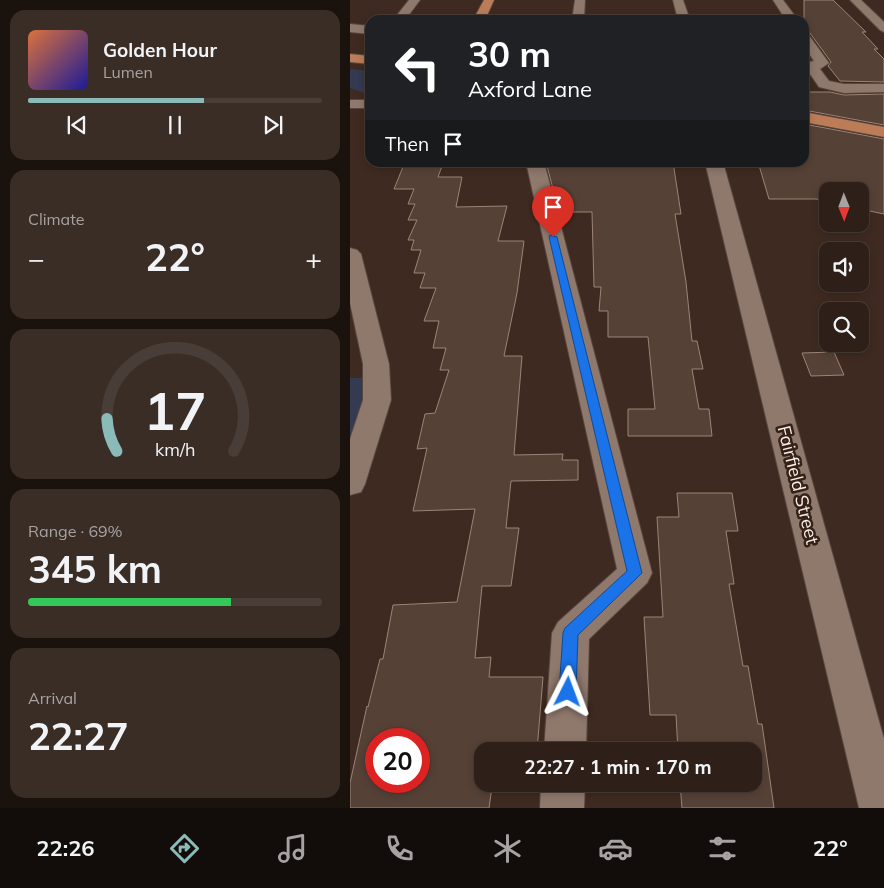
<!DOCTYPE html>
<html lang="en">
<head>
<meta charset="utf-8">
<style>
  :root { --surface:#2e2018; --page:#3a2d25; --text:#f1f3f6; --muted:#a7a3a2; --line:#493e37; --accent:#8bbbb9 }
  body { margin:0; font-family:Mulish,sans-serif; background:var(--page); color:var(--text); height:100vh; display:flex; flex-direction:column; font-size:19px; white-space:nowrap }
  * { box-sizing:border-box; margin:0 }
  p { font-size:16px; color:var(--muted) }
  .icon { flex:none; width:28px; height:28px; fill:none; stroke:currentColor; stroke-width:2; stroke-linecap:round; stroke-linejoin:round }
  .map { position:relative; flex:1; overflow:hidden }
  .sheet { display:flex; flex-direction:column; gap:10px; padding:10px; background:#19120d; width:350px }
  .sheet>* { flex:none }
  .banner { position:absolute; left:15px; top:15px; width:444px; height:152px; border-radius:15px; box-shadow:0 2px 8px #0003,0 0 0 1px var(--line); background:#202124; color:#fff; overflow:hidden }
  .needle { width:32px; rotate:179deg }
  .buttons { position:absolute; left:469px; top:182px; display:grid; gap:10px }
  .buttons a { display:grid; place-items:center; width:50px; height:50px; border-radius:10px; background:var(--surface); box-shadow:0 2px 8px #0003,0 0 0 1px var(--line); font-size:25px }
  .speed { position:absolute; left:15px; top:728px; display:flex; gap:10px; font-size:25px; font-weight:700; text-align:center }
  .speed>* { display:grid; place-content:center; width:65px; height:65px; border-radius:50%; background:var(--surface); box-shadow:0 2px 8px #0003,0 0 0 1px var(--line); line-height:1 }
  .speed .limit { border:8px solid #d22; background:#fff; color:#111 }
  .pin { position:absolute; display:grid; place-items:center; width:42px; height:42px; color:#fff; margin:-51px -21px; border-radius:50% 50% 50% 0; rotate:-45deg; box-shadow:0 0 5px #0007 }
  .pin .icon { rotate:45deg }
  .me { position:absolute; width:55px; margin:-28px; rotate:3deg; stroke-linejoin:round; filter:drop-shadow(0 0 4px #0008) }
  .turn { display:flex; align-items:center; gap:18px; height:105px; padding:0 20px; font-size:22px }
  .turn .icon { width:65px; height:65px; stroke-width:2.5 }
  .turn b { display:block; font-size:35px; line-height:42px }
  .then { display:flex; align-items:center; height:48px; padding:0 20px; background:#0003; gap:10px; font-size:19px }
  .big { font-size:38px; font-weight:700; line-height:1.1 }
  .sheet .tile { flex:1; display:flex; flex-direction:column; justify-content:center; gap:8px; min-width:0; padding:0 18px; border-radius:15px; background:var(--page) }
  .sheet .dial { align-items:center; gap:0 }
  .dial svg { height:130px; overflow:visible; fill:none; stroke:var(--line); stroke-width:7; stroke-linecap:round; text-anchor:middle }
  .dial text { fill:var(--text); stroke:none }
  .song { display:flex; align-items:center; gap:15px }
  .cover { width:60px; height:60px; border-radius:8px; background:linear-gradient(135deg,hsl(20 70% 55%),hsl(240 70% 35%)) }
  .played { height:5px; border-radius:2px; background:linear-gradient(90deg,var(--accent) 60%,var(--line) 60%) }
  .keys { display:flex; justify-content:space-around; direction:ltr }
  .heat { display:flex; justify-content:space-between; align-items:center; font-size:28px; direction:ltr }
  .charge { height:8px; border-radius:4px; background:linear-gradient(90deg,#34c759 69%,var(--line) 0) }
  .trip { position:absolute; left:124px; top:742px; width:288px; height:50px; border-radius:15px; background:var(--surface); box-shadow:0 2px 8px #0003,0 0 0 1px var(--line); font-weight:700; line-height:50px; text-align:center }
  .dock { display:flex; height:80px; justify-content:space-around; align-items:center; background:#120d0a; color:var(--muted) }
  .dock .icon { width:35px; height:35px }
  .dock .current { color:var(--accent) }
  .dock b { font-size:22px; color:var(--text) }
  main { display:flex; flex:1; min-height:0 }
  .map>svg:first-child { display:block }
</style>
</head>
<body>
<main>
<section class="sheet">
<div class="tile">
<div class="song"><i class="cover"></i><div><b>Golden Hour</b><p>Lumen</p></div></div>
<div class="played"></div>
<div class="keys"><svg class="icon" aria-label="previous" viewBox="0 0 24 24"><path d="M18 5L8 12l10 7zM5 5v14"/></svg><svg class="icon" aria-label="pause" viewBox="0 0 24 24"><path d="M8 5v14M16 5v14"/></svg><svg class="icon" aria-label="next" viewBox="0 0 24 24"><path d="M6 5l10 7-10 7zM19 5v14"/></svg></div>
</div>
<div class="tile"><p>Climate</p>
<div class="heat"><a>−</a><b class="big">22°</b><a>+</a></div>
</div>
<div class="tile dial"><svg viewBox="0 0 100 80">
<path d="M14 69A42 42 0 1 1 86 69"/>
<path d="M14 69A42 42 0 0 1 8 49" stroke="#8bbbb9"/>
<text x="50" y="56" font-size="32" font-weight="700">17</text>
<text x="50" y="72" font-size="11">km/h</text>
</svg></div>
<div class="tile"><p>Range · 69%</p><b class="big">345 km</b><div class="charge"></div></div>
<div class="tile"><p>Arrival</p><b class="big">22:27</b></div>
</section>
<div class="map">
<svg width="534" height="808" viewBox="0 0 534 808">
  <rect width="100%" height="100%" fill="#3e2a20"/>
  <path fill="#343a51" d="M0 69 20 71V95L0 88Z
    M0 378H14L16 393 0 448Z"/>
  <path fill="#564136" stroke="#9c8477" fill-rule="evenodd" d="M454 0H483L516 32H512L528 49H524L534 59V82L490 81 478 66 481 62 460 33 454 31Z
    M454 92H480L494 95 534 94V125L454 110Z
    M454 124 534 139V214L510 209V191H478V202L466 199H419L408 162H454Z
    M55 162H87L85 166H92L88 177H112L106 207 157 206 148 241H174L167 293 154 356H172L164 455 213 454 212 460H228V480L161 481 156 528H169L161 586H132L125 658 141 657 139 677H193L187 751H132V784H186V785L142 787 139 808H0V783L17 706 18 707 30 659H33L43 605 107 602 125 509 63 511 77 448 67 449 75 414 85 413 99 370H90L96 348H83L89 321H74L86 288H70L75 273H64L71 250H61L64 240H58L67 220H58L65 204H58L64 189H44ZM26 739H69V781H26Z
    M196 162H323L331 214H325L336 282 342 341H347L353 369H342L349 409H359L362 436H278V409H305L298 337H258V311H249L251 287H244L242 212H209Z
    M484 352 494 375 461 376 452 353Z
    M327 493H382L388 531H376L384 584H379L393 666H398L408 724H412L424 808H332L330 784H402V751H328L326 715H300L294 617H313L307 517H329Z"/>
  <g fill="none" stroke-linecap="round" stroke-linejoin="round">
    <defs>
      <path id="minor" d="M59 0H70L55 20H43Z
        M225 0H235L234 20H222Z
        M323 0H333L340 20H328Z
        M423 0H433L448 20H436Z
        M500 0H511L534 22V32L530 30Z
        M0 24 20 26V34L0 32Z
        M454 33 458 34 479 63 470 69 479 81 494 84H534V92L494 93 469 87 458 71H454V63L464 61 454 46Z
        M0 100H20V108H0Z
        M176 162H194L302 573 297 583 239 639 236 751H194L202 633 208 622 267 569Z
        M355 162H373L534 739V808H509Z
        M0 248 7 250 11 254 39 364 41 400 15 484 11 492 0 495V439L13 400V364L0 303Z
        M191 784H235L234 808H190Z"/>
      <path id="major" d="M134 0H144L135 20H123Z
        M0 54 20 56V64L0 62Z
        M454 112 534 127V137L454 122Z"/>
    </defs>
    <use href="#minor" stroke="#58473f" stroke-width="2"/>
    <use href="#major" stroke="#58473f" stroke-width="2"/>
    <use href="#minor" fill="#8f786c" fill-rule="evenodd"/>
    <use href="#major" fill="#bd7c58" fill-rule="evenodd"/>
  </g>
  <path fill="#1a73e8" stroke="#114b97" d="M200 235 207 237 292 573 228 635 226 692 223 697 218 699 212 697 209 692 213 633 215 628 277 571 199 237Z"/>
  <g text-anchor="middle" stroke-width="5" stroke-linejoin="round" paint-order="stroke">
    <g font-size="18" fill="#fdefe8" stroke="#342117">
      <text transform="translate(448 485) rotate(76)" y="6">Fairfield Street</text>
    </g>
  </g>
</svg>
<div class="buttons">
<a><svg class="needle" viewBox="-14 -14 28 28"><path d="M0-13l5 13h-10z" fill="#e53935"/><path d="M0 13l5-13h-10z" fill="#a7a3a2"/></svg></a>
<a><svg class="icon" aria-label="sound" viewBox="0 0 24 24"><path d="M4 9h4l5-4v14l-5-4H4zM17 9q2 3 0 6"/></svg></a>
<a><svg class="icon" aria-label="search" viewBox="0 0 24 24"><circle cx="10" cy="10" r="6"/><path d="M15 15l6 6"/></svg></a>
</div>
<div class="speed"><div class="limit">20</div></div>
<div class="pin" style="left:203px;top:237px;background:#d93025"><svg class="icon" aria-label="arrive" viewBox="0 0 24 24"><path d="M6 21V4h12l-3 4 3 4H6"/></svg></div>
<svg class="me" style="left:218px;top:692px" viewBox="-20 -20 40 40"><path d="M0-17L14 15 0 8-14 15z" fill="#1a73e8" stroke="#fff" stroke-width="4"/></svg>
<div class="trip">22:27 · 1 min · 170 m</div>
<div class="banner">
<div class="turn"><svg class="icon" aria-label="left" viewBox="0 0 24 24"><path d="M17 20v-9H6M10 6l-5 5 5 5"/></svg><div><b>30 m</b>Axford Lane</div></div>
<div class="then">Then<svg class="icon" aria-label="arrive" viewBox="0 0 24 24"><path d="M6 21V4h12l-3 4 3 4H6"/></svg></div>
</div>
</div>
</main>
<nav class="dock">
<b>22:26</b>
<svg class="icon current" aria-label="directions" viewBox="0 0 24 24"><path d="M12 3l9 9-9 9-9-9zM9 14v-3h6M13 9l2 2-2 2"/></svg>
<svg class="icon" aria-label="music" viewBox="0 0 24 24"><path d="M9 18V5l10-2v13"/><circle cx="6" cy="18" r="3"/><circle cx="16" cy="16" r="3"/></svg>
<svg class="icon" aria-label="phone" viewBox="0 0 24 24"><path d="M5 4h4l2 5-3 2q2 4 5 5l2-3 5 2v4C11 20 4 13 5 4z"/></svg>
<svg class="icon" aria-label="climate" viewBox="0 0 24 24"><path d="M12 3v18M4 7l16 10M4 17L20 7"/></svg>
<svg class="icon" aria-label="car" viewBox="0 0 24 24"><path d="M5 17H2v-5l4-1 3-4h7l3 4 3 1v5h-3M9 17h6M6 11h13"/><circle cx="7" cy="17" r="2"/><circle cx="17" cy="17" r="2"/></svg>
<svg class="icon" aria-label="filters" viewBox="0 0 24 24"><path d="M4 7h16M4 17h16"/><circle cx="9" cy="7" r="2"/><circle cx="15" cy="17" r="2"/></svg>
<b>22°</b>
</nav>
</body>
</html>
